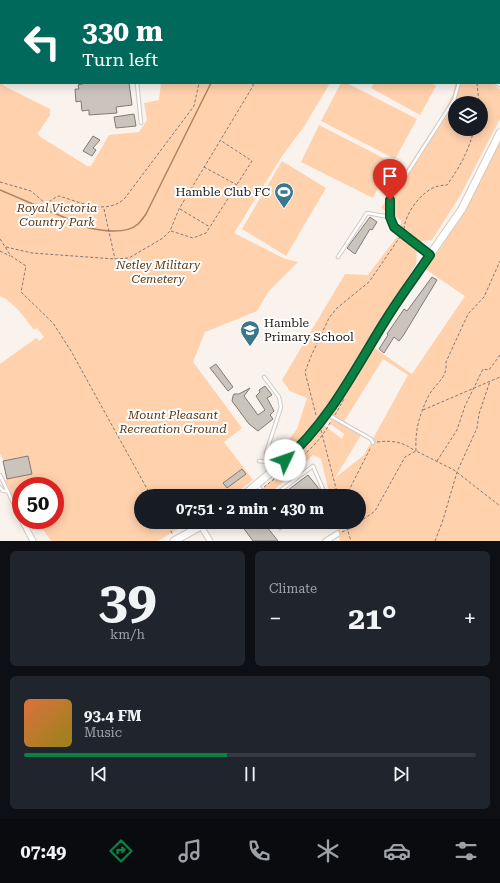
<!DOCTYPE html>
<html lang="en">
<head>
<meta charset="utf-8">
<style>
  :root { --surface:#171b24; --page:#20242c; --text:#f1f3f6; --muted:#9ea1a6; --line:#363941; --accent:#0b8043 }
  body { margin:0; font-family:"Roboto Serif",serif; background:var(--page); color:var(--text); height:100vh; display:flex; flex-direction:column; font-size:15px; white-space:nowrap }
  * { box-sizing:border-box; margin:0 }
  p { font-size:13px; color:var(--muted) }
  .icon { flex:none; width:22px; height:22px; fill:none; stroke:currentColor; stroke-width:2; stroke-linecap:round; stroke-linejoin:round }
  .map { position:relative; height:541px; overflow:hidden }
  .details { display:flex; flex-direction:column; gap:10px; padding:10px; background:#0d0f14; flex:1 }
  .details>* { flex:none }
  .top-card { position:absolute; left:0px; top:0px; width:500px; height:84px; box-shadow:0 2px 10px #0003; background:#00695c; color:#fff; overflow:hidden }
  .fabs { position:absolute; left:448px; top:96px; display:grid; gap:8px }
  .fabs a { display:grid; place-items:center; width:40px; height:40px; border-radius:50%; background:var(--surface); box-shadow:0 2px 10px #0003; font-size:20px }
  .speed { position:absolute; left:12px; top:477px; display:flex; gap:8px; font-size:20px; font-weight:700; text-align:center }
  .speed>* { display:grid; place-content:center; width:52px; height:52px; border-radius:50%; background:var(--surface); box-shadow:0 2px 10px #0003; line-height:1 }
  .speed .limit { border:6px solid #d22; background:#fff; color:#111 }
  .pin { position:absolute; display:grid; place-items:center; width:34px; height:34px; color:#fff; margin:-41px -17px; border-radius:50% 50% 50% 0; rotate:-45deg; box-shadow:0 0 4px #0007 }
  .pin .icon { rotate:45deg }
  .me { position:absolute; width:44px; margin:-22px; rotate:48deg; stroke-linejoin:round; filter:drop-shadow(0 0 3px #0008) }
  .turn { display:flex; align-items:center; gap:14px; height:84px; padding:0 16px; font-size:18px }
  .turn .icon { width:52px; height:52px; stroke-width:2.5 }
  .turn b { display:block; font-size:28px; line-height:34px }
  .big { font-size:30px; font-weight:700; line-height:1.1 }
  .details .card { flex:1; display:flex; flex-direction:column; justify-content:center; gap:6px; min-width:0; padding:0 14px; border-radius:6px; background:var(--page) }
  .details .dial { align-items:center; gap:0 }
  .dial b { font-size:52px; line-height:1 }
  .song { display:flex; align-items:center; gap:12px }
  .cover { width:48px; height:48px; border-radius:6px; background:linear-gradient(135deg,hsl(20 70% 55%),hsl(50 70% 35%)) }
  .played { height:4px; border-radius:2px; background:linear-gradient(90deg,var(--accent) 45%,var(--line) 45%) }
  .keys { display:flex; justify-content:space-around; direction:ltr }
  .heat { display:flex; justify-content:space-between; align-items:center; font-size:22px; direction:ltr }
  .details .tiles { flex:1; display:grid; gap:10px; grid-template-columns:1fr 1fr }
  .card:last-child { grid-column:span 2 }
  .trip { position:absolute; left:134px; top:489px; width:232px; height:40px; border-radius:20px; background:var(--surface); box-shadow:0 2px 10px #0003; font-weight:700; line-height:40px; text-align:center }
  .tabs { display:flex; height:64px; justify-content:space-around; align-items:center; background:#090b0e; color:var(--muted) }
  .tabs .icon { width:28px; height:28px }
  .tabs .active { color:var(--accent) }
  .tabs b { font-size:18px; color:var(--text) }
  .map>svg:first-child { display:block }
</style>
</head>
<body>
<div class="map">
<svg width="500" height="541" viewBox="0 0 500 541">
  <rect width="100%" height="100%" fill="#faf2ec"/>
  <path fill="#ffd1ad" fill-rule="evenodd" d="M177 0H478L480 1H177Z
    M0 57 1 83 6 87 50 109V115L38 133 39 136 87 166H91L109 135 139 132 147 120 144 103 159 100 161 83H330L305 125 282 156 234 233 283 258 298 262 268 292 257 311 205 332 193 362 242 428 224 442 253 480 232 496H141V522H190L158 541H51L37 520H55V486H21V493L13 499 5 480 7 479 3 459 0 454V364L35 339 37 338 39 341 44 337 37 328 34 330C25 318 14 302 0 296Z
    M341 83H347L417 119 395 159 321 121Z
    M374 83H431L436 86 420 115 371 88Z
    M455 83H491L500 89V119L461 194 432 240 422 241 417 249 416 264 370 345 412 374 465 296 425 269 444 243 500 140V541H340L336 522H359V496H330L321 459 313 455 267 496H255L277 475 264 458 282 449 297 429 307 398 290 391 282 380 345 274 368 275 400 233 401 220 381 208 446 109 453 94ZM455 103H481V129H455ZM383 359 408 375 364 455 335 478 361 435 343 423ZM333 408V413L329 423 344 434 342 439 320 422Z
    M319 125 391 162 373 198 301 162Z
    M282 161 326 188 286 256 242 229Z"/>
  <g fill="none" stroke-linecap="round" stroke-linejoin="round">
    <path stroke="#ad8462" stroke-width="1.5" d="M0 190 89 228C103 231 127 234 138 224 141 221 144 217 146 214L211 83"/>
  </g>
  <path fill="#cbc4bd" stroke="#827b75" d="M86 83H129L132 105 116 107 117 113 89 115V110L82 111 81 101 76 102 75 89H79L78 85Z
    M134 114 136 126 116 128 114 117Z
    M93 136 100 140 93 148 96 150 92 156 83 151Z
    M370 217 377 222 372 230 370 229 355 254 347 248Z
    M432 277 437 280 403 336 399 341 394 337 384 353 379 349 388 335 387 334 404 309 407 311Z
    M216 364 233 387 228 391 210 368Z
    M265 386 272 395 267 398 274 411 270 415 273 419 258 431 249 424 232 401 233 396 234 394H239L250 388 244 396 258 415 265 410 256 396 260 392 259 390Z
    M28 456 32 474 7 479 3 461Z
    M242 469 246 474 227 488 223 483Z
    M308 475 320 490 322 494 320 496H280Z
    M239 522H263L278 541H253Z"/>
  <g fill="none" stroke-linecap="round" stroke-linejoin="round">
    <defs>
      <path id="lane" d="M127 0V1
        M423 0V1
        M137 83 141 123
        M496 83 500 85
        M430 255 394 227 390 217V200L454 100 459 83
        M338 257 367 213 390 217
        M264 377 279 397 281 407 266 453 267 462 273 469
        M327 414 371 439 373 443
        M259 461 267 462
        M0 475 17 511
        M257 485 266 496
        M0 487 3 491H7
        M273 496 313 466 326 496
        M275 522 280 528"/>
      <path id="street" d="M17 511 21 518
        M22 520 33 541
        M201 526 210 541
        M326 541 337 534"/>
      <path id="secondary" d="M243 496 297 450 334 403 393 308 462 209 500 133
        M174 541 208 522"/>
    </defs>
    <use href="#lane" stroke="#d1c9c3" stroke-width="4.5"/>
    <use href="#street" stroke="#d1c9c3" stroke-width="7"/>
    <use href="#secondary" stroke="#d1c9c3" stroke-width="9"/>
    <path stroke="#817c78" stroke-width="1" stroke-dasharray="3 2" stroke-linecap="butt" d="M415 0 416 1
      M444 0 445 1
      M467 0 469 1
      M331 1 333 0
      M499 13H500
      M477 83 479 103
      M204 167 237 185
      M0 182 31 191 45 203C51 202 54 197 59 196 80 202 107 216 125 198L194 106 199 83
      M104 209 115 259
      M180 209 210 227
      M404 229C405 214 420 193 435 187 438 186 443 185 447 185 460 167 469 150 474 129
      M171 231 193 238 206 233 252 161 220 140
      M0 239 11 256 26 266 21 292 53 323 71 351 151 496
      M6 247 32 253 115 259 129 258 163 238 170 231 179 209 253 86V83
      M0 251 10 256
      M423 410 500 377
      M316 415 305 372 312 354 329 318 337 308 369 282 400 237
      M335 415 344 399
      M321 430 338 496
      M377 442C393 440 403 442 415 451
      M416 451C415 430 419 416 428 397 434 384 448 379 446 362L468 314 484 297 500 261
      M437 461 457 430 465 406 483 369 489 370 500 355
      M264 487C289 467 317 449 331 421
      M253 496 257 493
      M346 496 371 447
      M166 522 173 535
      M345 522 351 541
      M351 528 375 511 405 457 416 451 454 470 500 506
      M342 532 351 528 350 522
      M435 541 443 520 457 472 477 428 479 414 490 381"/>
    <use href="#lane" stroke="#fff" stroke-width="2.5"/>
    <use href="#street" stroke="#fff" stroke-width="5"/>
    <use href="#secondary" stroke="#fff" stroke-width="7"/>
    <defs>
      <path id="rail" d="M494 0 496 1
        M499 6 500 7"/>
    </defs>
    <use href="#rail" stroke="#787470" stroke-width="3"/>
    <use href="#rail" stroke="#fff" stroke-width="1.5" stroke-dasharray="4.5" stroke-linecap="butt"/>
  </g>
  <g fill="none" stroke-linecap="round" stroke-linejoin="round">
    <defs>
      <path id="route" d="M285 460C329 422 355 369 385 321 399 298 415 277 430 255L394 227 390 217V200"/>
    </defs>
    <use href="#route" stroke="#07532c" stroke-width="10"/>
    <use href="#route" stroke="#0b8043" stroke-width="7"/>
  </g>
  <defs>
    <symbol id="stadium-pin" viewBox="-11 -11 22 30"><path d="M0 17L-7.5 6A9.5 9.5 0 1 1 7.5 6Z" fill="#38778c" stroke="#fff"/><path d="M0-5a6.5 5 0 1 0 0 10a6.5 5 0 1 0 0-10ZM-3.5-1.8h7v3.6h-7Z" fill="#fff"/></symbol>
    <symbol id="school-pin" viewBox="-11 -11 22 30"><path d="M0 17L-7.5 6A9.5 9.5 0 1 1 7.5 6Z" fill="#38778c" stroke="#fff"/><path d="M0-5L7-2L0 1L-7-2ZM-4 1L0 2.5L4 1V4Q0 6-4 4Z" fill="#fff"/></symbol>
  </defs>
  <g fill-rule="evenodd">
    <use href="#stadium-pin" x="273" y="181" width="22" height="30"/>
    <use href="#school-pin" x="239" y="319" width="22" height="30"/>
  </g>
  <g text-anchor="middle" stroke-width="4" stroke-linejoin="round" paint-order="stroke">
    <g font-size="12" fill="#191714" stroke="#fff" text-anchor="end">
      <text x="270" y="196">Hamble Club FC</text>
      <text x="264" y="327" text-anchor="start">Hamble<tspan x="264" dy="14">Primary School</tspan></text>
    </g>
    <g font-size="12" font-style="italic" fill="#5f3916" stroke="#fff">
      <text x="57" y="212">Royal Victoria<tspan x="57" dy="14">Country Park</tspan></text>
      <text x="158" y="269">Netley Military<tspan x="158" dy="14">Cemetery</tspan></text>
      <text x="173" y="419">Mount Pleasant<tspan x="173" dy="14">Recreation Ground</tspan></text>
    </g>
  </g>
</svg>
<div class="fabs">
<a><svg class="icon" aria-label="layers" viewBox="0 0 24 24"><path d="M12 4l9 5-9 5-9-5zM3 14l9 5 9-5"/></svg></a>
</div>
<div class="speed"><div class="limit">50</div></div>
<div class="pin" style="left:390px;top:200px;background:#d93025"><svg class="icon" aria-label="arrive" viewBox="0 0 24 24"><path d="M6 21V4h12l-3 4 3 4H6"/></svg></div>
<svg class="me" style="left:285px;top:460px" viewBox="-20 -20 40 40"><circle r="19" fill="#fff"/><path d="M0-13L10 11 0 6-10 11z" fill="#0b8043"/></svg>
<div class="trip">07:51 · 2 min · 430 m</div>
<div class="top-card">
<div class="turn"><svg class="icon" aria-label="left" viewBox="0 0 24 24"><path d="M17 20v-9H6M10 6l-5 5 5 5"/></svg><div><b>330 m</b>Turn left</div></div>
</div>
</div>
<section class="details">
<div class="tiles">
<div class="card dial"><b>39</b><p>km/h</p></div>
<div class="card"><p>Climate</p>
<div class="heat"><a>−</a><b class="big">21°</b><a>+</a></div>
</div>
<div class="card">
<div class="song"><i class="cover"></i><div><b>93.4 FM</b><p>Music</p></div></div>
<div class="played"></div>
<div class="keys"><svg class="icon" aria-label="previous" viewBox="0 0 24 24"><path d="M18 5L8 12l10 7zM5 5v14"/></svg><svg class="icon" aria-label="pause" viewBox="0 0 24 24"><path d="M8 5v14M16 5v14"/></svg><svg class="icon" aria-label="next" viewBox="0 0 24 24"><path d="M6 5l10 7-10 7zM19 5v14"/></svg></div>
</div>
</div>
</section>
<nav class="tabs">
<b>07:49</b>
<svg class="icon active" aria-label="directions" viewBox="0 0 24 24"><path d="M12 3l9 9-9 9-9-9zM9 14v-3h6M13 9l2 2-2 2"/></svg>
<svg class="icon" aria-label="music" viewBox="0 0 24 24"><path d="M9 18V5l10-2v13"/><circle cx="6" cy="18" r="3"/><circle cx="16" cy="16" r="3"/></svg>
<svg class="icon" aria-label="phone" viewBox="0 0 24 24"><path d="M5 4h4l2 5-3 2q2 4 5 5l2-3 5 2v4C11 20 4 13 5 4z"/></svg>
<svg class="icon" aria-label="climate" viewBox="0 0 24 24"><path d="M12 3v18M4 7l16 10M4 17L20 7"/></svg>
<svg class="icon" aria-label="car" viewBox="0 0 24 24"><path d="M5 17H2v-5l4-1 3-4h7l3 4 3 1v5h-3M9 17h6M6 11h13"/><circle cx="7" cy="17" r="2"/><circle cx="17" cy="17" r="2"/></svg>
<svg class="icon" aria-label="filters" viewBox="0 0 24 24"><path d="M4 7h16M4 17h16"/><circle cx="9" cy="7" r="2"/><circle cx="15" cy="17" r="2"/></svg>
</nav>
</body>
</html>
